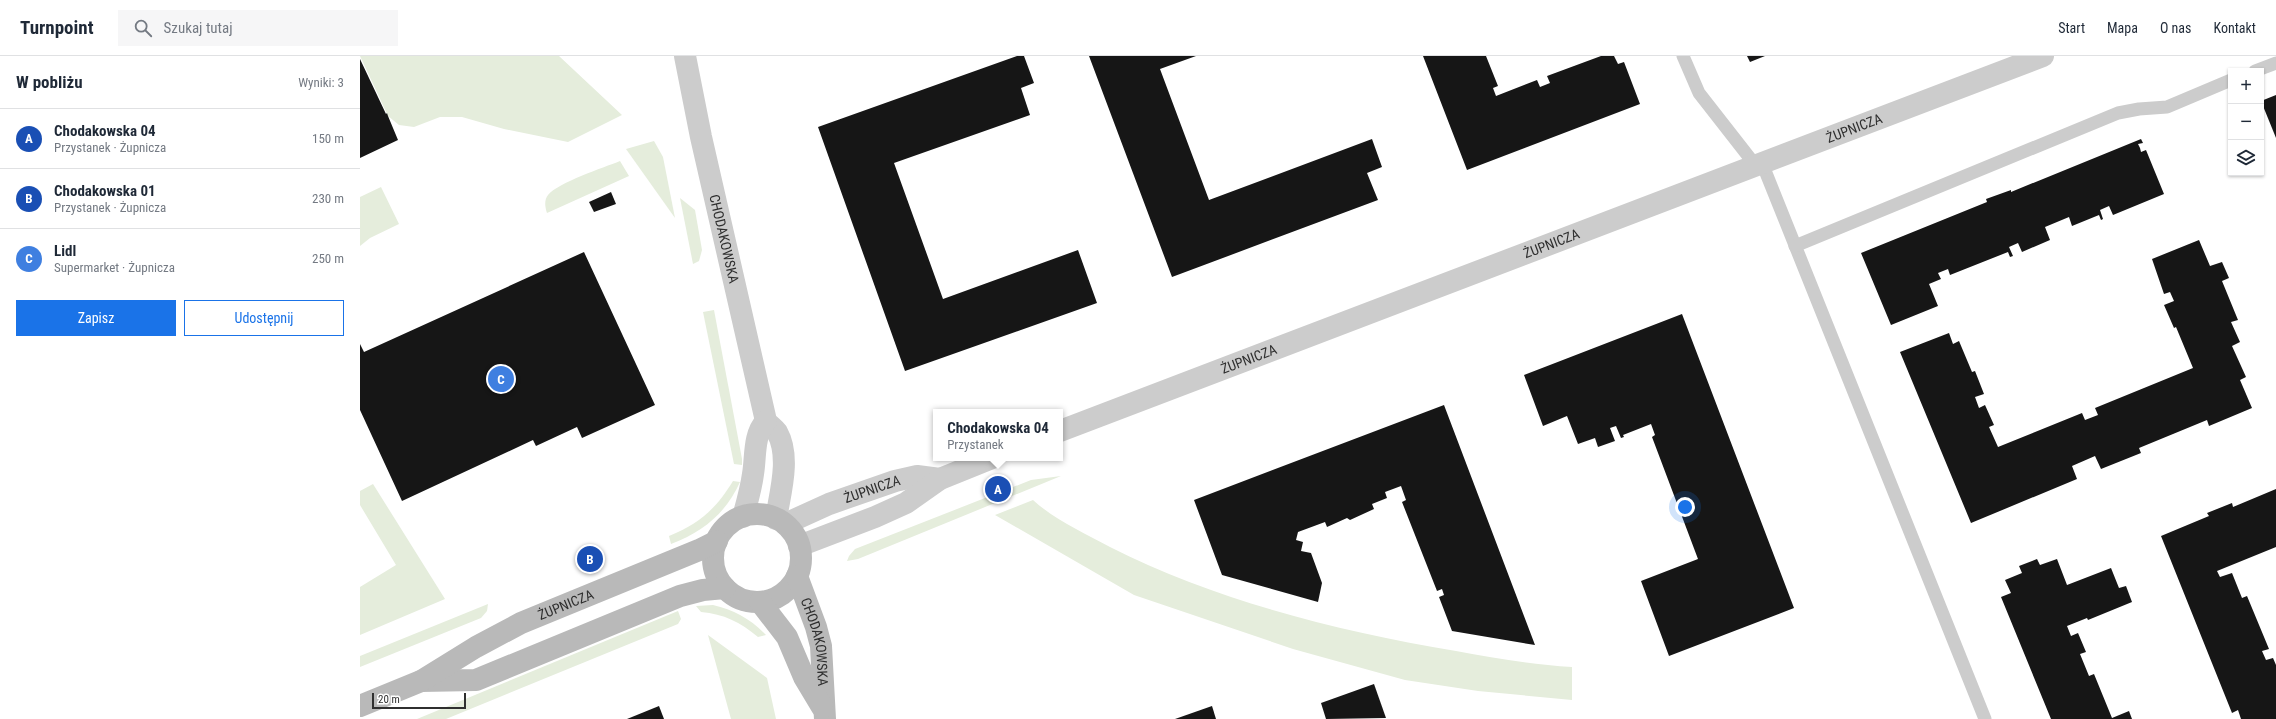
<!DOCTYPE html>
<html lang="pl">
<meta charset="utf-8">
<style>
:root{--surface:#fff;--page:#f6f6f7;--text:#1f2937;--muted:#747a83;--line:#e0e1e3;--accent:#1a73e8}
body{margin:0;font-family:"Roboto Condensed",sans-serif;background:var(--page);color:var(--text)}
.controls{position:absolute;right:12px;top:12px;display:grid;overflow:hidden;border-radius:0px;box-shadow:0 1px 3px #0004}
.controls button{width:36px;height:36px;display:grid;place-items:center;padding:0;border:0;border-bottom:1px solid var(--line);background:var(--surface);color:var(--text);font:20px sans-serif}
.scale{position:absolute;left:12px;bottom:10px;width:94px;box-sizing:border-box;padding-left:4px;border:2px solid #2f2f2f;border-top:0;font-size:11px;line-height:14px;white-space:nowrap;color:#2f2f2f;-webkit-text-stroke:3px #fff;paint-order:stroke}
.you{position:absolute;left:1325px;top:451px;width:14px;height:14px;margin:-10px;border:3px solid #fff;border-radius:50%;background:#1a73e8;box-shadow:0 0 0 6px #1a73e833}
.badge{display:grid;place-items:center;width:26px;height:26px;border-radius:50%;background:var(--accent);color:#fff;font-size:13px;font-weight:700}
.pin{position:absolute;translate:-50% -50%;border:2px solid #fff;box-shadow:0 1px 4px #0006}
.popup{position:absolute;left:573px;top:353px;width:130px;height:52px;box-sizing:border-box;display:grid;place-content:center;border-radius:0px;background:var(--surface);filter:drop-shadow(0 1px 3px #0005);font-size:13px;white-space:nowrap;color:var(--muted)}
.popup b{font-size:15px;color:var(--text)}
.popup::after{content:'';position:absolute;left:50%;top:100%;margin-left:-8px;border:8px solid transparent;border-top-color:var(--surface)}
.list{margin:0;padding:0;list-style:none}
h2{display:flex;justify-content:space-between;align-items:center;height:52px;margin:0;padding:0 16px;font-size:17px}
h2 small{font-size:13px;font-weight:400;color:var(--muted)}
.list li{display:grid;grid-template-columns:26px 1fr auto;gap:12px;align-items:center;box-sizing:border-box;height:60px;padding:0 16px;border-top:1px solid var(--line)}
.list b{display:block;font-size:15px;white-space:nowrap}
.list p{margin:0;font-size:13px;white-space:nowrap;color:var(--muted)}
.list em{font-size:13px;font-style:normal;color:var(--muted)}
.actions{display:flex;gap:8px;padding:12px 16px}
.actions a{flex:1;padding:9px 0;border:1px solid var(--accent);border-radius:0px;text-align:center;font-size:14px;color:var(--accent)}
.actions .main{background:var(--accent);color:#fff}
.icon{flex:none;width:22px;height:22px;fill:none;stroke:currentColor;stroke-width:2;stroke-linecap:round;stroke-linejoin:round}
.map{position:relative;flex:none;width:1916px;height:663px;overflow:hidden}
header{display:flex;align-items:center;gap:24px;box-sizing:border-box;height:56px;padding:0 20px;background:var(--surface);border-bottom:1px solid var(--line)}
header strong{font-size:19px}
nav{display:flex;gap:22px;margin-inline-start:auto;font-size:14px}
.search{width:280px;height:36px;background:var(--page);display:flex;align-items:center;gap:10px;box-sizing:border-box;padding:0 14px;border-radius:0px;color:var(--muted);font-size:15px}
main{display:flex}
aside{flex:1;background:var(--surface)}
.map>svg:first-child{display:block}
.green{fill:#e5eddc}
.building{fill:#161616}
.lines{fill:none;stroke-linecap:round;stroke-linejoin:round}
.lane{stroke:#ccc;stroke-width:13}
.street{stroke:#ccc;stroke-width:22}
.secondary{stroke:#b9b9b9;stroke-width:22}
.labels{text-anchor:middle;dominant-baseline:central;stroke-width:4;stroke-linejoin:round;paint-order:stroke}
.street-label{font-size:14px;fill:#2f2f2f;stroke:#fff}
</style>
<header>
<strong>Turnpoint</strong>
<div class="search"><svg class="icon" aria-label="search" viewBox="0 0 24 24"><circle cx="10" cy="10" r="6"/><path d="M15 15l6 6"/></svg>Szukaj tutaj</div>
<nav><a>Start</a><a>Mapa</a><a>O nas</a><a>Kontakt</a></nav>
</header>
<main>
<aside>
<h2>W pobliżu<small>Wyniki: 3</small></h2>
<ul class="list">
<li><span class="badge" style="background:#1a4fb4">A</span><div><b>Chodakowska 04</b><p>Przystanek · Żupnicza</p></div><em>150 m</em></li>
<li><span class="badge" style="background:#1a4fb4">B</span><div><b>Chodakowska 01</b><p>Przystanek · Żupnicza</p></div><em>230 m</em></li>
<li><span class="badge" style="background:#3f7fe0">C</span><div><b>Lidl</b><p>Supermarket · Żupnicza</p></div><em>250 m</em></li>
</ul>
<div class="actions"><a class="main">Zapisz</a><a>Udostępnij</a></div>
</aside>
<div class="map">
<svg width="1916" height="663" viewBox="0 0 1916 663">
<rect width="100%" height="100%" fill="#fff"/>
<!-- green -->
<g class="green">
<path d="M 0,0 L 199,0 L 262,59 L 208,86 L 144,73 L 102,61 L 80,61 L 54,71 L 39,69 L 28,60 Z"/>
<path d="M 294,85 L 303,101 L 315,162 L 266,93 Z"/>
<path d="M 260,105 L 269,120 L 187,157 C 185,151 184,144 188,139 C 199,126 243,112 260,105 Z"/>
<path d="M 21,131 L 39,168 L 10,182 L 0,190 L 0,141 Z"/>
<path d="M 320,142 L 335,154 L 342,194 L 339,205 L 333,208 Z"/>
<path d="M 354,254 L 382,403 L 382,409 L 374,408 L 343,256 Z"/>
<path d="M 701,420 L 498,503 L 487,505 L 489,500 L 495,493 L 671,424 Z"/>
<path d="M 373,425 L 380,426 C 366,457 343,476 311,488 L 309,480 C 340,467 355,454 373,425 Z"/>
<path d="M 13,428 L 85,543 L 0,579 L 0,531 L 36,509 L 0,449 L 0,435 Z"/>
<path d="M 673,444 C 695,464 724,477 750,491 C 857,545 978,575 1096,595 C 1135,602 1173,609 1212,611 L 1212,644 L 1118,635 L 1045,624 L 933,593 L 774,539 L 635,459 Z"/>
<path d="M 128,548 L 127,555 L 121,562 L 0,611 L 0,600 Z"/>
<path d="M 353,549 C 374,554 391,563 406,579 L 398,581 C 380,566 364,558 341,556 L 336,550 Z"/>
<path d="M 318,555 L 321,563 L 318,568 L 86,663 L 57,663 Z"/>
<path d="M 348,579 L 407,622 L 416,663 L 371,663 Z"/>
</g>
<!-- building -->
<g class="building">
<path d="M 657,0 L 664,0 L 674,27 L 661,32 L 670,59 L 534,107 L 583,243 L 718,194 L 737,247 L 545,315 L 458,71 Z"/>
<path d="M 729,0 L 836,0 L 800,13 L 849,144 L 1012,83 L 1022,111 L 1007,117 L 1018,144 L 812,221 Z"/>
<path d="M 1063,0 L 1126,0 L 1138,30 L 1133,32 L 1136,40 L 1177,24 L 1180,31 L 1190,27 L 1187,20 L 1241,0 L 1254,0 L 1258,8 L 1264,6 L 1280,48 L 1107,114 Z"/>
<path d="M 1387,0 L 1405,0 L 1390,6 Z"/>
<path d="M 0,3 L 26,58 L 27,57 L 28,60 L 38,84 L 0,102 Z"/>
<path d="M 1916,39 L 1916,82 L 1901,45 Z"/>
<path d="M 1781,83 L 1783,87 L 1778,88 L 1780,92 L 1781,96 L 1786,94 L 1804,138 L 1753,159 L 1749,150 L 1740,154 L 1743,163 L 1741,164 L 1739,159 L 1712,170 L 1709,161 L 1685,171 L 1690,184 L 1662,196 L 1658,187 L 1649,191 L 1653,200 L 1650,201 L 1648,196 L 1590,219 L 1588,213 L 1578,217 L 1581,223 L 1569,228 L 1578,250 L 1531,269 L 1501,197 L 1627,146 L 1626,143 L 1651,134 L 1651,136 Z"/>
<path d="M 251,136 L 256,148 L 234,156 L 229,146 Z"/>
<path d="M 1839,184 L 1850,210 L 1862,206 L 1869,222 L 1862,225 L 1878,264 L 1871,266 L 1880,286 L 1872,290 L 1886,321 L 1880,324 L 1892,352 L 1849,370 L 1847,364 L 1779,392 L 1781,397 L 1741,413 L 1735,400 L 1712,410 L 1717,423 L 1611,467 L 1540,296 L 1589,277 L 1593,288 L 1599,285 L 1612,316 L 1615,315 L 1624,338 L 1615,341 L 1619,352 L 1625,349 L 1634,369 L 1629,371 L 1638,391 L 1722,357 L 1725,364 L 1738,359 L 1735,352 L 1833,312 L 1816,271 L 1814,272 L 1804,249 L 1814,245 L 1810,236 L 1804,238 L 1792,203 Z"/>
<path d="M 224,196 L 295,349 L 222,382 L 217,371 L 176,390 L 173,384 L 42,445 L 0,354 L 0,288 L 4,296 Z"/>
<path d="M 1322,258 L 1434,552 L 1309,600 L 1281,525 L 1338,503 L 1292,381 L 1295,379 L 1291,368 L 1263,379 L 1264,381 L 1261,382 L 1256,370 L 1250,372 L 1255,385 L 1238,391 L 1235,382 L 1218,388 L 1207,360 L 1183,370 L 1164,319 Z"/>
<path d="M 1084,349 L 1175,589 L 1092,575 L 1079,541 L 1084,539 L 1082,533 L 1077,535 L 1042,446 L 1046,444 L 1041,430 L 1025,436 L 1027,442 L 1012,448 L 1014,453 L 990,464 L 987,462 L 967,471 L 965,466 L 938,476 L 936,484 L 943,486 L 941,495 L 951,497 L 962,527 L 958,546 L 862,519 L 834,444 Z"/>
<path d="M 1916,433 L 1916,491 L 1857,515 L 1860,521 L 1872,517 L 1882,542 L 1887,540 L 1909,593 L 1902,595 L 1906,604 L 1913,602 L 1916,609 L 1916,663 L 1881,663 L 1878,654 L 1872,657 L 1801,480 L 1849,460 L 1847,457 L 1872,447 L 1873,451 Z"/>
<path d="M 1677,503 L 1680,509 L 1697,503 L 1707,529 L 1751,512 L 1759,532 L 1766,530 L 1772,546 L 1728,564 L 1727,562 L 1707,570 L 1711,580 L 1718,577 L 1726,596 L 1720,598 L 1729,620 L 1734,618 L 1752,662 L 1769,655 L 1772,663 L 1691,663 L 1641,541 L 1651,537 L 1645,524 L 1662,517 L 1659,510 Z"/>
<path d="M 1014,628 L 1026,662 L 966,663 L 961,647 Z"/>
<path d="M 299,650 L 304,663 L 267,663 Z"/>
<path d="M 852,650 L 856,663 L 815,663 Z"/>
</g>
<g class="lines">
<!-- lane -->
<g class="lane">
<path d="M 1323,0 L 1339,37 L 1396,110"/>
<path d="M 1895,15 L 1916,7"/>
<path d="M 1402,107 L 1625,663"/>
<path d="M 1435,190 L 1758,57 L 1779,53 L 1807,51 L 1871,24"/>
</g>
<!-- street -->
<g class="street">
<path id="s1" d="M 325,0 L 341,81 L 406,365 C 409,369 414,372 417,376 C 431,401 420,437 416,463"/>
<path id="s2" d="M 700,375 L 1683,0"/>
<path d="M 383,461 C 387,447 391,433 393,418 C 396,401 393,379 406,365"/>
<path id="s3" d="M 425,468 L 469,448 L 535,425 L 557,420 L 580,423"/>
<path d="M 439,490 L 515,461 L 546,447 L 580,423 L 632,402"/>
</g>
<!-- secondary -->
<g class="secondary">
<circle cx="397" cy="502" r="44"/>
<path id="s4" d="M 437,520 L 456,571 L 461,590 L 465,663"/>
<path d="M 400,546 L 427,581 L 444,621 L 462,651"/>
<path d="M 61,625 L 116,624 L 320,540 L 343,534 L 365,532"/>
<path id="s5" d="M 0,650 L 61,625 L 116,591 L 161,567 L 339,494 L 357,485"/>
</g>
</g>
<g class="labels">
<!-- street labels -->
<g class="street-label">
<text stroke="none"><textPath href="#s2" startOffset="850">ŻUPNICZA</textPath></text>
<text stroke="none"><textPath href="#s1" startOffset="187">CHODAKOWSKA</textPath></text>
<text stroke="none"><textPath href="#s2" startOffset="526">ŻUPNICZA</textPath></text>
<text stroke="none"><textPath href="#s2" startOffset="202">ŻUPNICZA</textPath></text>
<text stroke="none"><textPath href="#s3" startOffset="94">ŻUPNICZA</textPath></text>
<text stroke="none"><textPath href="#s5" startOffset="230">ŻUPNICZA</textPath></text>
<text stroke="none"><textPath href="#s4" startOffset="69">CHODAKOWSKA</textPath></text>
</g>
</g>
</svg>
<div class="controls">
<button>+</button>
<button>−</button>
<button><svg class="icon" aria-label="layers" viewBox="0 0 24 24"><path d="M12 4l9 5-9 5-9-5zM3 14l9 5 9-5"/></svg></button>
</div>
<div class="scale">20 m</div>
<div class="you"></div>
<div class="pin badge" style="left:638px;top:433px;background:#1a4fb4">A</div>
<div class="popup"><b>Chodakowska 04</b>Przystanek</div>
<div class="pin badge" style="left:230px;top:503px;background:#1a4fb4">B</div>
<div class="pin badge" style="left:141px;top:323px;background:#3f7fe0">C</div>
</div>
</main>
